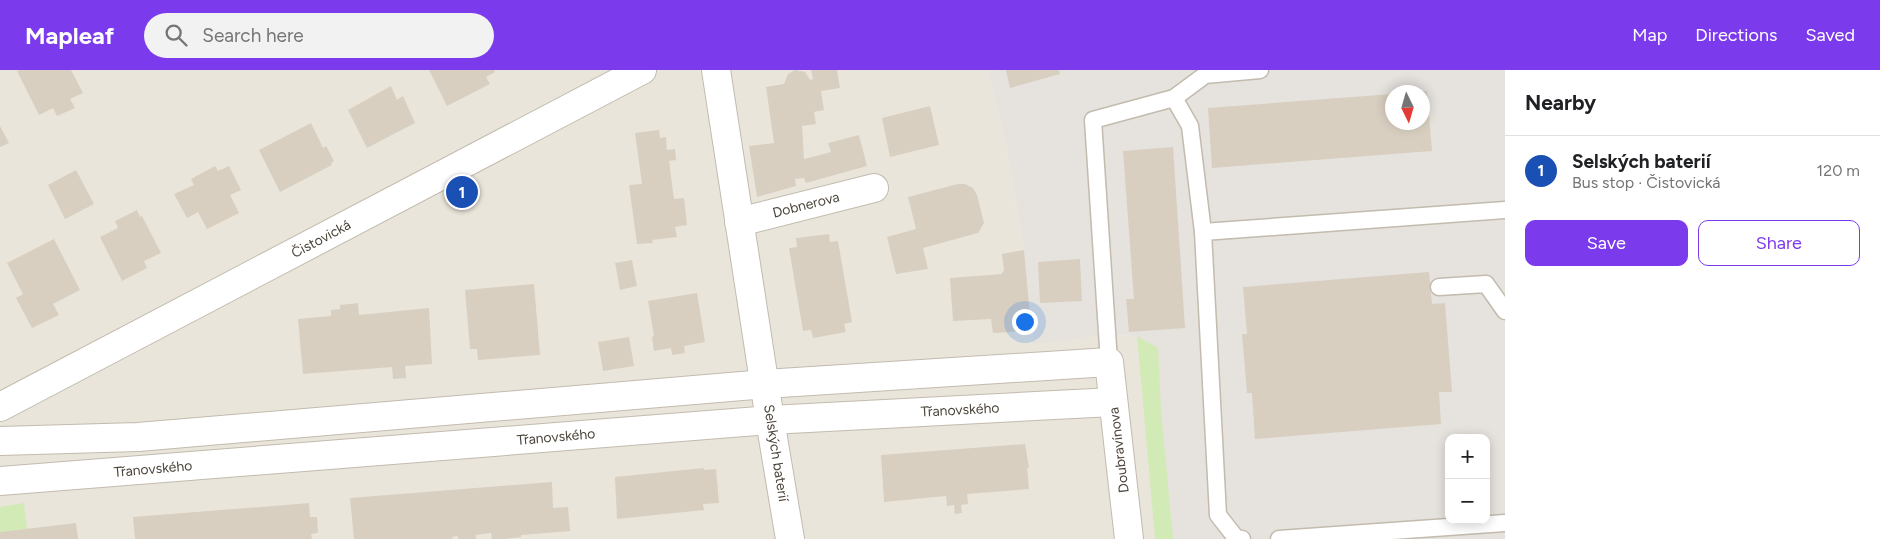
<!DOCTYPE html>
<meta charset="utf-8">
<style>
:root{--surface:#fff;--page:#f2f2f2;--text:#202124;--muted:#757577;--line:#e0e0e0;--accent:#7c3aed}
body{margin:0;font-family:Figtree,sans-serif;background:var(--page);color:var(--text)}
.controls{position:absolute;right:15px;bottom:15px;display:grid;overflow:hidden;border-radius:10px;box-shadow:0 2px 12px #0003}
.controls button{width:45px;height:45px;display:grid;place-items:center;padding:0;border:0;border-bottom:1px solid var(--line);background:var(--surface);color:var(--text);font:25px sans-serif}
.compass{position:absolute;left:1385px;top:15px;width:45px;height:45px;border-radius:50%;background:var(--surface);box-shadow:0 2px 12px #0003;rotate:175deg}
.you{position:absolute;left:1024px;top:251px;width:18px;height:18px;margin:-12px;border:4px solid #fff;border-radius:50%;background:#1a73e8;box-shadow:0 0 0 8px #1a73e833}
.badge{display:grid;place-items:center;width:32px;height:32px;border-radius:50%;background:var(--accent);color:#fff;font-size:16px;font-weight:700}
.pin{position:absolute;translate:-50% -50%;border:2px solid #fff;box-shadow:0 1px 5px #0006}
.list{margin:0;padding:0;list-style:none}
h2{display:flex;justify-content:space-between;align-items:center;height:65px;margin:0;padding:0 20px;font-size:21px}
h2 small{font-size:16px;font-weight:400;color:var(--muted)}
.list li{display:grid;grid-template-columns:32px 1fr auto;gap:15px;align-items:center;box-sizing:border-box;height:70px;padding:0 20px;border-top:1px solid var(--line)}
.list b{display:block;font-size:19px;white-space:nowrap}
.list p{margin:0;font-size:16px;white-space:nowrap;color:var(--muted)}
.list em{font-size:16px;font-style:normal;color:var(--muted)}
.actions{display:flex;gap:10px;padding:15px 20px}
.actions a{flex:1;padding:11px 0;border:1px solid var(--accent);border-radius:10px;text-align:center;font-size:18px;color:var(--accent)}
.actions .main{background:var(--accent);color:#fff}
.icon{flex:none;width:28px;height:28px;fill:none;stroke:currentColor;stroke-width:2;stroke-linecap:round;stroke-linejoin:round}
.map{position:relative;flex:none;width:1505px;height:469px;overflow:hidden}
header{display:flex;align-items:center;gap:30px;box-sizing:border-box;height:70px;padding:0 25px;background:var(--accent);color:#fff}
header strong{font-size:24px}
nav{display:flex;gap:28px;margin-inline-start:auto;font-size:18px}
.search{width:350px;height:45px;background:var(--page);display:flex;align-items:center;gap:12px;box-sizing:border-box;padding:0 18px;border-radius:28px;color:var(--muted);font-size:19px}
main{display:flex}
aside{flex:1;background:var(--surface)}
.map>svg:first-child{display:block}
.residential{fill:#eae5da}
.industrial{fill:#e6e2dd;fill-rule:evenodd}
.green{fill:#d2eab5}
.building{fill:#d8cfc1}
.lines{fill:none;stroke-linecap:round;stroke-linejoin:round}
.lane-casing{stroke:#c2bbae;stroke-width:19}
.street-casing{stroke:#c2bbae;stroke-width:30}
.lane{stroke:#fff;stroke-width:16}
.street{stroke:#fff;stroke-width:28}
.labels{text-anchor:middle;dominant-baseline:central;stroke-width:4;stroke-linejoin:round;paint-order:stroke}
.street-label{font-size:14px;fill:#4b4439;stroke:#fff}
</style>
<header>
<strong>Mapleaf</strong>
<div class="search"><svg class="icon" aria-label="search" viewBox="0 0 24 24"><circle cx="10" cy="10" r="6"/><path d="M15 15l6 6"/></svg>Search here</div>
<nav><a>Map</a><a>Directions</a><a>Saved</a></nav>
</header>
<main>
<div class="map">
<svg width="1505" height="469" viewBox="0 0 1505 469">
<rect width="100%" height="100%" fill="#f6f3ec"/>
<!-- residential -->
<path class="residential" d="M 0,0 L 987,0 L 1006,75 L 1024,180 L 1033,273 L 1106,265 L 1137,266 L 1155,469 L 0,469 Z"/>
<!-- industrial -->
<path class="industrial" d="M 987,0 L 1505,0 L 1505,469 L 1155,469 L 1137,266 L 1106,265 L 1033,274 L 1024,180 L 1006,75 ZM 1392,22 L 1422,22 L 1422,52 L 1392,52 ZM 1449,368 L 1486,368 L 1486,450 L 1449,450 Z"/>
<!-- green -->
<g class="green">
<path d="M 1137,266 L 1158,278 L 1161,340 L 1173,469 L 1155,469 Z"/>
<path d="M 24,433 L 27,459 L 0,462 L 0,437 Z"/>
</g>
<!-- building -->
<g class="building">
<path d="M 20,0 L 71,0 L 83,23 L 70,29 L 75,38 L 57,46 L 53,38 L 39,45 L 17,1 Z"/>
<path d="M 429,0 L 494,0 L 495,2 L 486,7 L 490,14 L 447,36 Z"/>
<path d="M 795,0 L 805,2 L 810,10 L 813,9 L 811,0 L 837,0 L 840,18 L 821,21 L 824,40 L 814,42 L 816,54 L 802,56 L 804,89 L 831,82 L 828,73 L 859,65 L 867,96 L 806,113 L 804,108 L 795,109 L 796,116 L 757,127 L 749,76 L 774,73 L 766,17 L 784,14 L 788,4 Z"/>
<path d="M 1006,0 L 1059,0 L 1060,4 L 1010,18 Z"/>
<path d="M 391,16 L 397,30 L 403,26 L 415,53 L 367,78 L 348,40 Z"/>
<path d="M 1422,21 L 1427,21 L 1432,81 L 1212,98 L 1208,38 L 1392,24 L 1392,52 L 1422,52 Z"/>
<path d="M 930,36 L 939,75 L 890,87 L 882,48 Z"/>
<path d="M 311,53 L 323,78 L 326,76 L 334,91 L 331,93 L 332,95 L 280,122 L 259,80 Z"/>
<path d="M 0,56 L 9,73 L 0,77 Z"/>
<path d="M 659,60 L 660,68 L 666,67 L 667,80 L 675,79 L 676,90 L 669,91 L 674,129 L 684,128 L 687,155 L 675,157 L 677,167 L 652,170 L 653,173 L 637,174 L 629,115 L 642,114 L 635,63 Z"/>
<path d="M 1173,77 L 1185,258 L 1129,262 L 1126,229 L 1134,229 L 1123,81 Z"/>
<path d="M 215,96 L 218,101 L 229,96 L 241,120 L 230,125 L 239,143 L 207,159 L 198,142 L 187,148 L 174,124 L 194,115 L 191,109 Z"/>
<path d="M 76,100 L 94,134 L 65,149 L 48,115 Z"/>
<path d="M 958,114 L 965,114 L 973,118 L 977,125 L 984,153 L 978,163 L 923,178 L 928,199 L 896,204 L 887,167 L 916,159 L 908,127 Z"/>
<path d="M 137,140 L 140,147 L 142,146 L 161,183 L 144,191 L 147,198 L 122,211 L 100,167 L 118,158 L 115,151 Z"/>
<path d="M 829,164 L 830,172 L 838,171 L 852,252 L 844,254 L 846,262 L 813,268 L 811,260 L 803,261 L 789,178 L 797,177 L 796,168 Z"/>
<path d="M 54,169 L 80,220 L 53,234 L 59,245 L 32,258 L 16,228 L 23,224 L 7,193 Z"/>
<path d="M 1024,180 L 1031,255 L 1023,256 L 1024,261 L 993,263 L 991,249 L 953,251 L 950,208 L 1002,204 L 1002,202 L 1004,201 L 1002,184 Z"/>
<path d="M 1080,189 L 1082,231 L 1040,233 L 1038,192 Z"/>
<path d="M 632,190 L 637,216 L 620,220 L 615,193 Z"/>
<path d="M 1429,202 L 1432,234 L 1445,233 L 1452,322 L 1439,322 L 1441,354 L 1255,369 L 1252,323 L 1247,323 L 1242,264 L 1247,264 L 1243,217 Z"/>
<path d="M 534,214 L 540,285 L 478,290 L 477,279 L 470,279 L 465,220 Z"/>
<path d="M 697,223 L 705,272 L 684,276 L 685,283 L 672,285 L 671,278 L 654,281 L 652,267 L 654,266 L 648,231 Z"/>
<path d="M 358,233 L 359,245 L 429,238 L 432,294 L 405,296 L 406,308 L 393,309 L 392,297 L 303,304 L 298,249 L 331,246 L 331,240 L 340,239 L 340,235 Z"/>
<path d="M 629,267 L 634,296 L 603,301 L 598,272 Z"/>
<path d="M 1025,374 L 1029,398 L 1027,398 L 1029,419 L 967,424 L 968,434 L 961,435 L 962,443 L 955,444 L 954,435 L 947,436 L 946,426 L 884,432 L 881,385 Z"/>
<path d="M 704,398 L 704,400 L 716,399 L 719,433 L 703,434 L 704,440 L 617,449 L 615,407 Z"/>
<path d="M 552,412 L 553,438 L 568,437 L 570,461 L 521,465 L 521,467 L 504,469 L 492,469 L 491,463 L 476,465 L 476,469 L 458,469 L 458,466 L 452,467 L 453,469 L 354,469 L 350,428 Z"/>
<path d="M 309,433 L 310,447 L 317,447 L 318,463 L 311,464 L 312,469 L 135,469 L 133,447 Z"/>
<path d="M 76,453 L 78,469 L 0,469 L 0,462 Z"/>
</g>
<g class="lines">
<defs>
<g id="lane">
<path d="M 1174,28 L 1190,56 L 1203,162"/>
<path d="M 1439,217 L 1486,214 L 1505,241"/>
<path d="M 1109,292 L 1093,50 L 1174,28 L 1205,5 L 1260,0"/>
<path d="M 1242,469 L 1236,468 L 1218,445 L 1203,162 L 1505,140"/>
<path d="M 1279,469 L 1505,453"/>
</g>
<g id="street">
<path d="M 716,0 L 770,350 L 790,469"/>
<path d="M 739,152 L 874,118"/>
<path d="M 0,337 L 642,0"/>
<path d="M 0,371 L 138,367 L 765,314 L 1109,292 L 1129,469"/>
<path d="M 0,411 L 770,350 L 1113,332"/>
</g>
</defs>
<!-- lane casing -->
<use href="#lane" class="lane-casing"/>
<!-- street casing -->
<use href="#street" class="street-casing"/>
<!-- lane -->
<use href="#lane" class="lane"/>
<!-- street -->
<use href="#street" class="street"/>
</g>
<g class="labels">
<!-- street labels -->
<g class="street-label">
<text transform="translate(806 135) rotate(-14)">Dobnerova</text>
<text transform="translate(321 169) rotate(-28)">Čistovická</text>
<text transform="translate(960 340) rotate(-3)">Třanovského</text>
<text transform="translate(556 367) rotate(-5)">Třanovského</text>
<text transform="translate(1119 380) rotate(-97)">Doubravínova</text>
<text transform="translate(776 383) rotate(81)">Selských baterií</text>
<text transform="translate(153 399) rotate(-5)">Třanovského</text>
</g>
</g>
</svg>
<div class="controls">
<button>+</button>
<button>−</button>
</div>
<svg class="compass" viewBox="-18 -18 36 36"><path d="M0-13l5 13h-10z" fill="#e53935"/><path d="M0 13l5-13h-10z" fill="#757577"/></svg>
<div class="you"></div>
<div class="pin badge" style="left:462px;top:122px;background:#1a4fb4">1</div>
</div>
<aside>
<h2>Nearby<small></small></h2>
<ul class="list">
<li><span class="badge" style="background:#1a4fb4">1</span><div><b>Selských baterií</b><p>Bus stop · Čistovická</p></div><em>120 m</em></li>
</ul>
<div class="actions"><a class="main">Save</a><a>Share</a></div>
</aside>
</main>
